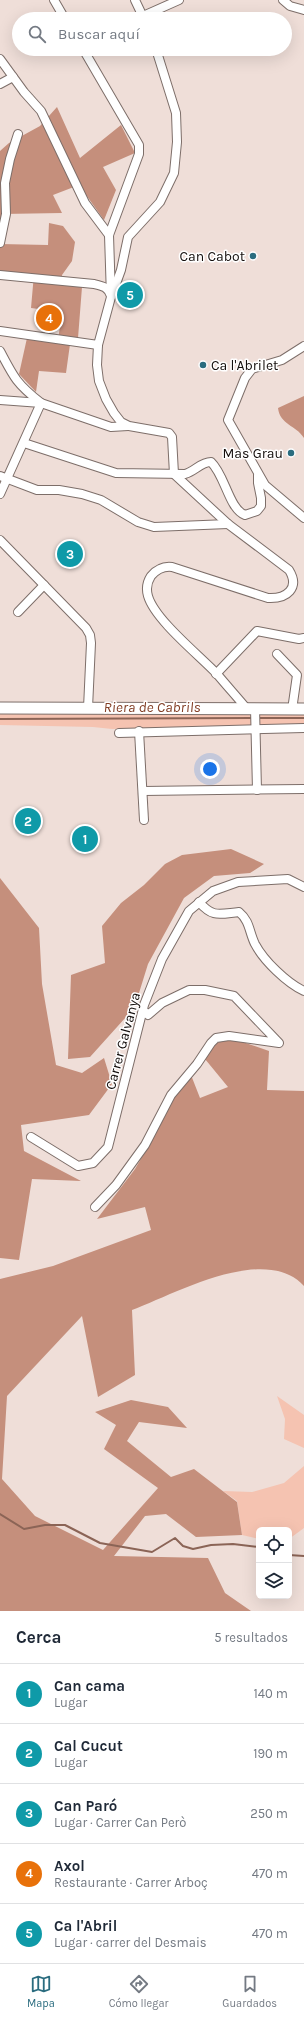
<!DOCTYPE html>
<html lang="es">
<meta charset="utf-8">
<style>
:root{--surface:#fff;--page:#f2f2f3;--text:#1f2937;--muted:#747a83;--line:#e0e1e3;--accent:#2a6c7f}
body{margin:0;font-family:Karla,sans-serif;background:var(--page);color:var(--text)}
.controls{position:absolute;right:12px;bottom:12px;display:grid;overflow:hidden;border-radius:6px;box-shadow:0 4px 16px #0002}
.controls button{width:36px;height:36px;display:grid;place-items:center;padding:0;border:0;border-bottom:1px solid var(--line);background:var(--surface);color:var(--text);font:20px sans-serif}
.you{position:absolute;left:210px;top:769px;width:14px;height:14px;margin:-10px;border:3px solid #fff;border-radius:50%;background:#1a73e8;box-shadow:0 0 0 6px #1a73e833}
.badge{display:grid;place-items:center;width:26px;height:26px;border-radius:50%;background:var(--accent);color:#fff;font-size:13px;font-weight:700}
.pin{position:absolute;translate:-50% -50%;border:2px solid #fff;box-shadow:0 1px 4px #0006}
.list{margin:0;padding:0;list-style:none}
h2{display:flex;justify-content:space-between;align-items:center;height:52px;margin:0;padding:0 16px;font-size:17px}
h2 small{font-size:13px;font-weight:400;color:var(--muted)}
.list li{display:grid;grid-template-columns:26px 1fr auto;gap:12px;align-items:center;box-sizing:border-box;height:60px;padding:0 16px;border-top:1px solid var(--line)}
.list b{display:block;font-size:15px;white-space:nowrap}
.list p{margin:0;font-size:13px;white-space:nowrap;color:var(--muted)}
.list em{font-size:13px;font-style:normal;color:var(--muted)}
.icon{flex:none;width:22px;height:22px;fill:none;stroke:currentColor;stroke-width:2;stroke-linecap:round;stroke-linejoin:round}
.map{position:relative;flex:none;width:304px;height:1611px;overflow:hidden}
.search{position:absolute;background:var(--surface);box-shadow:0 4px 16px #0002;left:12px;right:12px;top:12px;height:44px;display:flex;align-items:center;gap:10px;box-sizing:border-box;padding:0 14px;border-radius:22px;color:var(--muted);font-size:15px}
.sheet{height:352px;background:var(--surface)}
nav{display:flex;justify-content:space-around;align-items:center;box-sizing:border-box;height:56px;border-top:1px solid var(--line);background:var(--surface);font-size:11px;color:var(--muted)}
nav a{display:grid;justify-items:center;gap:2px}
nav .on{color:var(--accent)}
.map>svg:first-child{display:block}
.green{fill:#f5c3b1}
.forest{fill:#c58f7c}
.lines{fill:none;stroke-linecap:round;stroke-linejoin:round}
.stream{stroke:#8b6456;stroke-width:2}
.street-casing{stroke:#7d6e69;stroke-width:10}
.secondary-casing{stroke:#7d6e69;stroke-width:13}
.street{stroke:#fff;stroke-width:8}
.secondary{stroke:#fff;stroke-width:11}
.poi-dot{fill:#2a6c7f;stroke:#fff;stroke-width:1.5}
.labels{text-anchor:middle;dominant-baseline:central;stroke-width:3;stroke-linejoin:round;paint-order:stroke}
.poi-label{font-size:14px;fill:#140e0c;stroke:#fff;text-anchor:end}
.street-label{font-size:14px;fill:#140e0c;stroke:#fff}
.water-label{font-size:15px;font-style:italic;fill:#833f26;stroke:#fff}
</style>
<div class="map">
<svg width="304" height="1611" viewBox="0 0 304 1611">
<rect width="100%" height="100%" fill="#efded8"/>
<!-- green -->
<g class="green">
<path d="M 82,712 L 304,714 L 304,724 L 112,729 L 93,727 L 0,725 L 0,714 Z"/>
<path d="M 277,1396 L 304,1415 L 304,1448 L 284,1439 L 285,1419 Z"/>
<path d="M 304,1466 L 304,1528 L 289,1539 L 289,1530 L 259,1530 L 259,1539 L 242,1535 L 237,1501 L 223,1491 L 252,1492 L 284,1483 Z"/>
</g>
<!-- forest -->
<g class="forest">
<path d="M 57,107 L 80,158 L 121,125 L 135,153 L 103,167 L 116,190 L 104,220 L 79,185 L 53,195 L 62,213 L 2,214 L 0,225 L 0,151 L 9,143 L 40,126 Z"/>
<path d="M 49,223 L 63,226 L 75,242 L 72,261 L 62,275 L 62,285 L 82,287 L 78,338 L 71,337 L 66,373 L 39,371 L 36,392 L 19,374 L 27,338 L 58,340 L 62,312 L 31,308 L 34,274 L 0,273 L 0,244 L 48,245 Z"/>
<path d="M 304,396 L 304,438 C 296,425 280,425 278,408 Z"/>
<path d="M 231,849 L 264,864 L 250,873 L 214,876 L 184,898 L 148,964 L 139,993 L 126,1017 L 90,1057 L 68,1059 L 71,975 L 105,963 L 102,926 L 121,903 L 144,885 L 165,864 L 182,855 Z"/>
<path d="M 0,878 L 39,928 L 42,984 L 56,1065 L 82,1073 L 104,1058 L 112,1084 L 89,1115 L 21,1125 L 24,1151 L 81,1181 L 32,1179 L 19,1260 L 0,1258 Z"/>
<path d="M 234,1039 L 269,1051 L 267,1090 L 304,1091 L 304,1286 C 265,1243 175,1294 132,1310 L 135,1375 L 98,1397 L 82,1316 L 7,1396 L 2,1479 L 35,1516 L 103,1550 L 158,1488 L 104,1449 L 116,1425 L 95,1412 L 131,1400 L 168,1407 L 187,1428 L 139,1422 L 127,1441 L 171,1477 L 194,1469 L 237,1502 L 242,1535 L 196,1537 L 166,1514 L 145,1516 L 114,1556 L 208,1558 L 225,1593 L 251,1611 L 0,1611 L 0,1279 L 53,1266 L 151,1230 L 145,1207 L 97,1219 L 135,1169 L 156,1133 L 164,1112 L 173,1097 L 191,1075 L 200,1098 L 228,1087 L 205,1059 L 215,1043 Z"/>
</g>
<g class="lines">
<!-- stream -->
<g class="stream">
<path d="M 257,718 L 304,718"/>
<path d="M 0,719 L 253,718"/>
<path d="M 0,1514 L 24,1529 L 45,1525 L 65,1525 L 100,1543 L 152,1552 L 175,1538 L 183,1546 L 193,1549 L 211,1545 L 233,1544 L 259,1547"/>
<path d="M 289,1555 L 304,1556"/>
</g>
<defs>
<g id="street">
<path d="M 54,0 L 65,19"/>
<path d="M 135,0 L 144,19"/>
<path d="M 283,0 L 290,6 L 304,10"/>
<path d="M 143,16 L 179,0"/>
<path d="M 83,49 L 139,145 L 139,154 L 109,235 L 111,297 L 98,345 L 97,365 L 99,381 L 106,399 L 114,413 L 121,422 L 129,426 L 169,433 L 172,437 L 174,474 L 228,524 L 289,570 C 300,588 287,599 268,598 L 172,567 C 164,566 157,569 151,576 C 147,582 146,589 148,596 C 155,620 199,655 217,674 C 227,686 237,697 247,709"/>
<path d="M 0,59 L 24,92 L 41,111 L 85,203 L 109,235"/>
<path d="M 0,84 L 13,77"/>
<path d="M 0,243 L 6,214 L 5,183 L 10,159 L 18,134"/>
<path d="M 0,275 L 94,284 C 103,286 108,287 111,296"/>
<path d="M 113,292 L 121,270 L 128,237 L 160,202 L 174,173 L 177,142 L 176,113 L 156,49"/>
<path d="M 0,331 L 98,345"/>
<path d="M 304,346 L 282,360 L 252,369 L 245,378 L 228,420 L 265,485 L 304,518"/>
<path d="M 0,351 C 14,378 17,384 41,403 L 0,494"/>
<path d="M 0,400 L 41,403 L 111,427 L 128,426"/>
<path d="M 24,443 L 116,473 L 185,474 C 195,471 201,462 211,462 C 225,475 229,509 245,515 L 257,511 L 261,506 L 261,498 L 258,483 L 258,475"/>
<path d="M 0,476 L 37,490 L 59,490 L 82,494 L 101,500 L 138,522 L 154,527 L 228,524"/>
<path d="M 0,540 L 86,628 L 90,635 L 91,643 L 88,708"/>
<path d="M 18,612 L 44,585"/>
<path d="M 277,654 L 297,675 L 292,710"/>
<path d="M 216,674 L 257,631 L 299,639 L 304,638"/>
<path d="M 255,708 L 257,790"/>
<path d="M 139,731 L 144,820"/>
<path d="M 119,733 L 304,728"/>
<path d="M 143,791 L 304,789"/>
<path d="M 199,902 C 213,918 219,914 239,912 C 250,921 249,932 255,944 C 264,961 287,983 304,991"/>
<path d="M 31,1137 L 78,1166 L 93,1163 L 108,1147 L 144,1005 L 162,959 L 189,911 L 213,891 L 238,882 L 288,879 L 304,887"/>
<path d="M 95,1207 L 116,1185 L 145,1145 L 171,1095 L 197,1064 L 211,1043 L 216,1038 L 229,1036 L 279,1043 L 234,996 L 205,990 L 189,990 L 162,1003 L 148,1015 L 143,1010"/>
</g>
<path id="secondary" d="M 0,708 L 304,709"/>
</defs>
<!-- street casing -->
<use href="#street" class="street-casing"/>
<!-- secondary casing -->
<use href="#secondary" class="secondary-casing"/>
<!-- street -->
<use href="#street" class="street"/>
<!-- secondary -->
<use href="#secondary" class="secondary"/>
</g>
<!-- markers -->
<g class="poi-dot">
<circle cx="253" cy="256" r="4"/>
<circle cx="203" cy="365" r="4"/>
<circle cx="291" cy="453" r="4"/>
</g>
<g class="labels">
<!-- poi labels -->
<g class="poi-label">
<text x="245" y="256">Can Cabot</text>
<text x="211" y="365" text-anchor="start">Ca l'Abrilet</text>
<text x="283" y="453">Mas Grau</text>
</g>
<!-- street labels -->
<g class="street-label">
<text transform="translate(123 1041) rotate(-75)">Carrer Galvanya</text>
</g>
<!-- water labels -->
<g class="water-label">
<text x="152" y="707">Riera de Cabrils</text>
</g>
</g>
</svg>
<div class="controls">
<button><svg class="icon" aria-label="locate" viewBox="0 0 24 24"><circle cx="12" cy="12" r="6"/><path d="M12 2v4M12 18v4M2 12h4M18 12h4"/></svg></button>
<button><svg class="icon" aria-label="layers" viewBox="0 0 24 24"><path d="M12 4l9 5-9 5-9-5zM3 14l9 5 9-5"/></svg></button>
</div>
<div class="you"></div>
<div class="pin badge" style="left:85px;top:839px;background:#0f9aa8">1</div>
<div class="pin badge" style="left:28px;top:821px;background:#0f9aa8">2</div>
<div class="pin badge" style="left:70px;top:554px;background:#0f9aa8">3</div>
<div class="pin badge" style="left:49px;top:318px;background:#e8710a">4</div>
<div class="pin badge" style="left:130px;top:295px;background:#0f9aa8">5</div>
<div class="search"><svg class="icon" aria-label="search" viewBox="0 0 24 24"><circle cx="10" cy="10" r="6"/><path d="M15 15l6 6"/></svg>Buscar aquí</div>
</div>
<section class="sheet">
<h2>Cerca<small>5 resultados</small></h2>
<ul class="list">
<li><span class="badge" style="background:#0f9aa8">1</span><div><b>Can cama</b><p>Lugar</p></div><em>140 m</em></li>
<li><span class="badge" style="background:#0f9aa8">2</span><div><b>Cal Cucut</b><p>Lugar</p></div><em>190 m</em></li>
<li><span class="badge" style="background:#0f9aa8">3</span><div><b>Can Paró</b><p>Lugar · Carrer Can Però</p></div><em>250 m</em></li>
<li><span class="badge" style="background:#e8710a">4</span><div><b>Axol</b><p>Restaurante · Carrer Arboç</p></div><em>470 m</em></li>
<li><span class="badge" style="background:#0f9aa8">5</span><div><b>Ca l'Abril</b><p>Lugar · carrer del Desmais</p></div><em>470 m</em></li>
</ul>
</section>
<nav>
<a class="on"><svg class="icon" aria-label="map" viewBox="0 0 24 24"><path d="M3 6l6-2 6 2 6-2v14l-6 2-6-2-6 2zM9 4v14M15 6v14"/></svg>Mapa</a>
<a><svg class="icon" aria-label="directions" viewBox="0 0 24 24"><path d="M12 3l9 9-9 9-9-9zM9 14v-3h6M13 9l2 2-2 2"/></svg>Cómo llegar</a>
<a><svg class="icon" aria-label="saved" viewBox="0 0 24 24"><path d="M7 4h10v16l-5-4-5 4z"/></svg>Guardados</a>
</nav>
